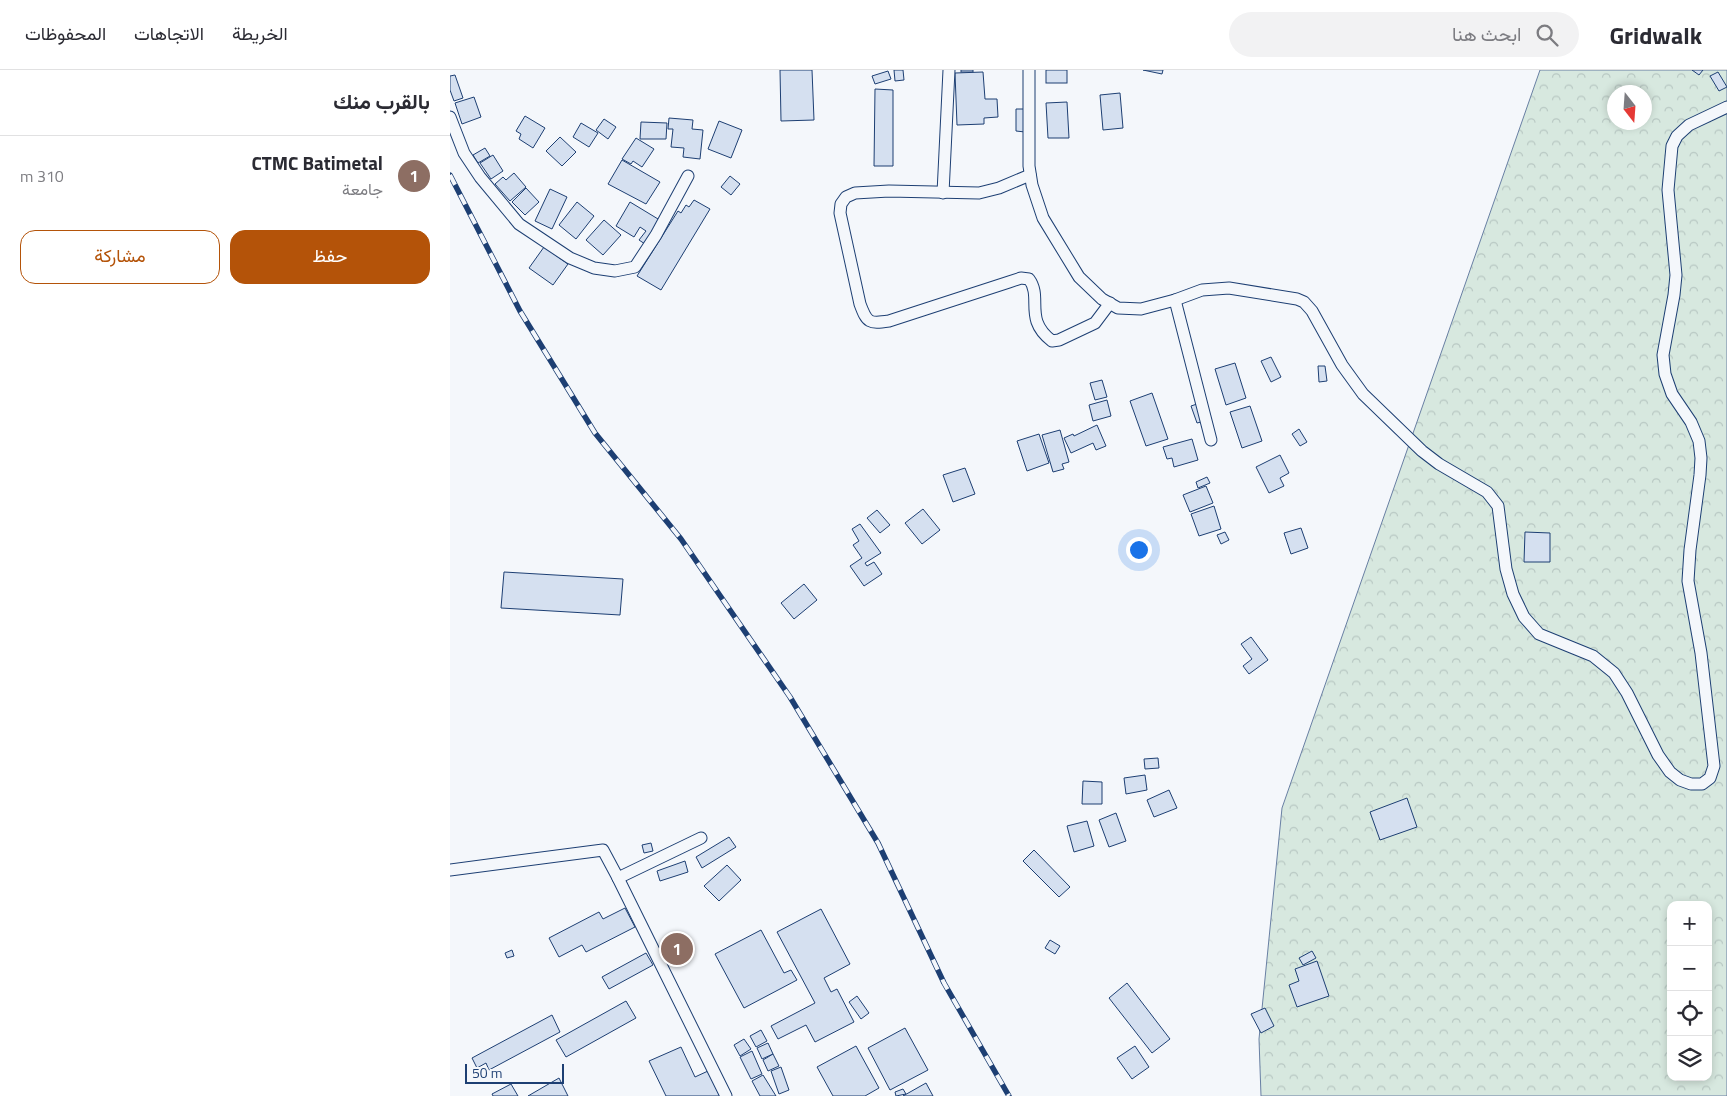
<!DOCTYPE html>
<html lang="ar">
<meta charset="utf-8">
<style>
:root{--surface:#fff;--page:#f2f2f3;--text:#2b2b33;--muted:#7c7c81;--line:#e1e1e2;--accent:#b45309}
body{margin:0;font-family:"Titillium Web",Vazirmatn,sans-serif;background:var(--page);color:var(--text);direction:rtl}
.controls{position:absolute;right:15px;bottom:15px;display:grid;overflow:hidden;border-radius:10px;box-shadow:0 2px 8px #0003}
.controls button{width:45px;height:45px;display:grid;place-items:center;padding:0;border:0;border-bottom:1px solid var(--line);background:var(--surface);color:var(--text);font:25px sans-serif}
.compass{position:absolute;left:1157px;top:15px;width:45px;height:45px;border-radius:50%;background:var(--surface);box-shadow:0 2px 8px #0003;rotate:163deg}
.scale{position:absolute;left:15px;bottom:12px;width:99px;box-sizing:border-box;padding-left:5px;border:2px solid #1d3f73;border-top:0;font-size:14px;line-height:18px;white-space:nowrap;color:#1d3f73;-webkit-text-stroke:4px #f4f7fb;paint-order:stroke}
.you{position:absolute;left:688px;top:479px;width:18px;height:18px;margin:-12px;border:4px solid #fff;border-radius:50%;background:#1a73e8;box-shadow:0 0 0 8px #1a73e833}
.badge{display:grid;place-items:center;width:32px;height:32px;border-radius:50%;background:var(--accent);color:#fff;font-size:16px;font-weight:700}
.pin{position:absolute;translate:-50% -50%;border:2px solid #fff;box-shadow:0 1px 5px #0006}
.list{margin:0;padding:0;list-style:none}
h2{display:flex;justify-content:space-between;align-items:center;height:65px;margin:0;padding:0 20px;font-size:21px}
h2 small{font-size:16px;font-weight:400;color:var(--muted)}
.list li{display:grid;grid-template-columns:32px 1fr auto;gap:15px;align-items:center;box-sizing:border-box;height:80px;padding:0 20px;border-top:1px solid var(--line)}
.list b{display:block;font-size:19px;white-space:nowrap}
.list p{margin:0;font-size:16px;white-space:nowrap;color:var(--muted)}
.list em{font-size:16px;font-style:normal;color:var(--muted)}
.actions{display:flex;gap:10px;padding:15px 20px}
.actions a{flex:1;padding:11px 0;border:1px solid var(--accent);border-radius:15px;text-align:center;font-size:18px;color:var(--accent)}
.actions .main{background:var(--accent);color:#fff}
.icon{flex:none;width:28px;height:28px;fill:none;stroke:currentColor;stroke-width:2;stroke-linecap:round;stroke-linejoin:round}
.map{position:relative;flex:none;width:1277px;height:1026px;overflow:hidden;direction:ltr}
header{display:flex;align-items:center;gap:30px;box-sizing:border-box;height:70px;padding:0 25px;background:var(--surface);border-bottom:1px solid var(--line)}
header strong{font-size:24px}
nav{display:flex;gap:28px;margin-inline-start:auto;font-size:18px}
.search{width:350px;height:45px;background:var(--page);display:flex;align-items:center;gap:12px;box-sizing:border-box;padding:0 18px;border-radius:28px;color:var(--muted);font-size:19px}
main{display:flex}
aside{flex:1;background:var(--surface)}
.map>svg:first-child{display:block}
.forest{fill:url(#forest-crowns);stroke:#687fa3;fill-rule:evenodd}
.building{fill:#d5e0f0;stroke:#1d3f73}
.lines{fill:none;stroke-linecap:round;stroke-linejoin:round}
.street-casing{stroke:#1d3f73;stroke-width:13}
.street{stroke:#f4f7fb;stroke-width:11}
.rail-casing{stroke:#1d3f73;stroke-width:5.5}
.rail{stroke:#f4f7fb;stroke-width:4;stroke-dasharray:11;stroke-linecap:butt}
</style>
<header>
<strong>Gridwalk</strong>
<div class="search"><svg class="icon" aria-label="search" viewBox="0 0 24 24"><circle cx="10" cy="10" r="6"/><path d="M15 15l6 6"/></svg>ابحث هنا</div>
<nav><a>الخريطة</a><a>الاتجاهات</a><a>المحفوظات</a></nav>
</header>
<main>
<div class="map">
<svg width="1277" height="1026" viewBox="0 0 1277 1026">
<defs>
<pattern id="forest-crowns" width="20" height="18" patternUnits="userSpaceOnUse" patternTransform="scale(1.25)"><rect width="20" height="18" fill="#d7e8df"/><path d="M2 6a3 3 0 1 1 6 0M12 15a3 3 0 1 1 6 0" fill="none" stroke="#b8c8c3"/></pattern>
</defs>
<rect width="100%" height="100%" fill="#f4f7fb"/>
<!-- forest -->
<path class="forest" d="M 1090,0 L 1277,0 L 1277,1026 L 811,1026 L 809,969 L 832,738 ZM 1164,22 L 1194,22 L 1194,52 L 1164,52 ZM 1221,835 L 1258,835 L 1258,1007 L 1221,1007 Z"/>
<!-- building -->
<g class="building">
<path d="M 330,0 L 362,0 L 364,50 L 331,51 Z"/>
<path d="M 444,0 L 453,0 L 454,10 L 445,11 Z"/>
<rect x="511" y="0" width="12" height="2"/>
<rect x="596" y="0" width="21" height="13"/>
<path d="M 693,0 L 713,0 L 712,4 Z"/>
<path d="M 1242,0 L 1253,0 L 1249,5 Z"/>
<path d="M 438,1 L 441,9 L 425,14 L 422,6 Z"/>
<path d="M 533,2 L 535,29 L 547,29 L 548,47 L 534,48 L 534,54 L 507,55 L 505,3 Z"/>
<path d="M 1268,2 L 1277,17 L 1269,21 L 1260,6 Z"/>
<path d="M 5,5 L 13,28 L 4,31 L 0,20 L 0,6 Z"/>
<path d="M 425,19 L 443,20 L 443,96 L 424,96 Z"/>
<path d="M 670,23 L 673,58 L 653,60 L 650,25 Z"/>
<path d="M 24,27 L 31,47 L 12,54 L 5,33 Z"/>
<path d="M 617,32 L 619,68 L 598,68 L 596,33 Z"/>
<path d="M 566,39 L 576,39 L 575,62 L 566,61 Z"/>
<path d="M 75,46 L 95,58 L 83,78 L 69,69 L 71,64 L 66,61 Z"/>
<path d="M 219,48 L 243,50 L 242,59 L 253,60 L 250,89 L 233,87 L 234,78 L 221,77 L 223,59 L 218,59 Z"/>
<path d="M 154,49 L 166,57 L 158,69 L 146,60 Z"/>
<path d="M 269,51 L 292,60 L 281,88 L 258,79 Z"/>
<path d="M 191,52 L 217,53 L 216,69 L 190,69 Z"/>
<path d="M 131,53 L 148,63 L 139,77 L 123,67 Z"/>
<path d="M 110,67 L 126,82 L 112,96 L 96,81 Z"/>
<path d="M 186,68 L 204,79 L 192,97 L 183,91 L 181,94 L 172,89 Z"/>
<path d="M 35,78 L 40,86 L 28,93 L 23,85 Z"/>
<path d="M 43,85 L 53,101 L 41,109 L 30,93 Z"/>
<path d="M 172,90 L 210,112 L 196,134 L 158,114 Z"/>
<path d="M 64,103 L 76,117 L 60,131 L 45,114 L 53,107 L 56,110 Z"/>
<path d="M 280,106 L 290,114 L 281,125 L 271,117 Z"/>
<path d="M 76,118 L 89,132 L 75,145 L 62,132 Z"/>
<path d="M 100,119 L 117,127 L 102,159 L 85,151 Z"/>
<path d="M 244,130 L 260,139 L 211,220 L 187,206 L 228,141 L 231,143 L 236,135 L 239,137 Z"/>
<path d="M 127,132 L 144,146 L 126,169 L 109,155 Z"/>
<path d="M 180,132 L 213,152 L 198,176 L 189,170 L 196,161 L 190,157 L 184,167 L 166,156 Z"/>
<path d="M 154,150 L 171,165 L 153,185 L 136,170 Z"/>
<path d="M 94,177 L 118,194 L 103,215 L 79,198 Z"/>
<path d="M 821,287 L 831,307 L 821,312 L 811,291 Z"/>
<path d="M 785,293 L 796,328 L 776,335 L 765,299 Z"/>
<path d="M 868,296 L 875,296 L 877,311 L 869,312 Z"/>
<path d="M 652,310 L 657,327 L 645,330 L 640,313 Z"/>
<path d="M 702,323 L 718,369 L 696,376 L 680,331 Z"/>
<path d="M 657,330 L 661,346 L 643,351 L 639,335 Z"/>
<path d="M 753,332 L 759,350 L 747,353 L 741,336 Z"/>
<path d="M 800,336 L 812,371 L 792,378 L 780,342 Z"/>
<path d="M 647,355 L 656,376 L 646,380 L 643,373 L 621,383 L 614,368 L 623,364 L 624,366 Z"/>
<path d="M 849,359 L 857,372 L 850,376 L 842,364 Z"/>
<path d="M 610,360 L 619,392 L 612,394 L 614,399 L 603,402 L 592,365 Z"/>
<path d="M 589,364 L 599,393 L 577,401 L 567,371 Z"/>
<path d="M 742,369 L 748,390 L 724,397 L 722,388 L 717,389 L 713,377 Z"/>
<path d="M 830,385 L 839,403 L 830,408 L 834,416 L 819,423 L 806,397 Z"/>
<path d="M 515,398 L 525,424 L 503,432 L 493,405 Z"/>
<path d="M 757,407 L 760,413 L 748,418 L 746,412 Z"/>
<path d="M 756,416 L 763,433 L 740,442 L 733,425 Z"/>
<path d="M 764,436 L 771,459 L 749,466 L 741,444 Z"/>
<path d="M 473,439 L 490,460 L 472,474 L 455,453 Z"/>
<path d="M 427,440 L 440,455 L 430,463 L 417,448 Z"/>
<path d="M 410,454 L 431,483 L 415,493 L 417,496 L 424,492 L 432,504 L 414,516 L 400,496 L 412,488 L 403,475 L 409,471 L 402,459 Z"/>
<path d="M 851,458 L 858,478 L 841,484 L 834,463 Z"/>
<path d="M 775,462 L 779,470 L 771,474 L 767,465 Z"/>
<path d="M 1075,462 L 1100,463 L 1100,492 L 1074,492 Z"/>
<path d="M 54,502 L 173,509 L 170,545 L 51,538 Z"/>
<path d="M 354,514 L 367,530 L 344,549 L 331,533 Z"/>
<path d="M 801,567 L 818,590 L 799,604 L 793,596 L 802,589 L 791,574 Z"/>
<path d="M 708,688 L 709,698 L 695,699 L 694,689 Z"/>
<path d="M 695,705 L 697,720 L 676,724 L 674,708 Z"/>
<path d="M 633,711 L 652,712 L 652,734 L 632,734 Z"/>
<path d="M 719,720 L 727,738 L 704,747 L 697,730 Z"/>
<path d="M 957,728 L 967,757 L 930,770 L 920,742 Z"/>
<path d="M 666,743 L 676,771 L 659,777 L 649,750 Z"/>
<path d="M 637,751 L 644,776 L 624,782 L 617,756 Z"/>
<path d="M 279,767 L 286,777 L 252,798 L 246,787 Z"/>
<path d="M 201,773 L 203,781 L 194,783 L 192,775 Z"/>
<path d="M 584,780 L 620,817 L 609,827 L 573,791 Z"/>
<path d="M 235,791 L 238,802 L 210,811 L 207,801 Z"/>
<path d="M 277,795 L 291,810 L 269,831 L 254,816 Z"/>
<path d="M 175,838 L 185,857 L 136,882 L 132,875 L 109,887 L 99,868 L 149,842 L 153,849 Z"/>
<path d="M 371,839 L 400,894 L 374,908 L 381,922 L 387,919 L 404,952 L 365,972 L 356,955 L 328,969 L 321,956 L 365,933 L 327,862 Z"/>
<path d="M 311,860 L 334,903 L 341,900 L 347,910 L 294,938 L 265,884 Z"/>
<path d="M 600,870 L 610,876 L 605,884 L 595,878 Z"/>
<path d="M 62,880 L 64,886 L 57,888 L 55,883 Z"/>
<path d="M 862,881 L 866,888 L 853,895 L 849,888 Z"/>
<path d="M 196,883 L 203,895 L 159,919 L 152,907 Z"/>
<path d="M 867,891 L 879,926 L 847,937 L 839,915 L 849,911 L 845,899 Z"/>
<path d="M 677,913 L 720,969 L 702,983 L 659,928 Z"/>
<path d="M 407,926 L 419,943 L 411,949 L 399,932 Z"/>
<path d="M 176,931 L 186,948 L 116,987 L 106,970 Z"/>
<path d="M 815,938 L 824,956 L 811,963 L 801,944 Z"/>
<path d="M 102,945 L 110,962 L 39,1000 L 36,993 L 27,998 L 22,988 Z"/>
<path d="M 455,958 L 478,1000 L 440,1020 L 418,978 Z"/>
<path d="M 311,960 L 317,971 L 306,977 L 300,966 Z"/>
<path d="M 294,969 L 301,979 L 290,986 L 284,975 Z"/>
<path d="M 318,973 L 323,984 L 312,989 L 307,978 Z"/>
<path d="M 406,976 L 429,1018 L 415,1026 L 383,1026 L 367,997 Z"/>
<path d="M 685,976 L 699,997 L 682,1009 L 667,988 Z"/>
<path d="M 231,977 L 245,1007 L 258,1001 L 270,1026 L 216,1026 L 199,991 Z"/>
<path d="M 302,981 L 312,1004 L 301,1009 L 290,987 Z"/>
<path d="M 323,984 L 329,996 L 318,1001 L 313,990 Z"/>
<path d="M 331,997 L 339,1020 L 329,1024 L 321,1001 Z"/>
<path d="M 313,1005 L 326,1026 L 310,1026 L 302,1011 Z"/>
<path d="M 109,1008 L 118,1026 L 78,1026 Z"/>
<path d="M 476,1013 L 483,1026 L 453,1026 Z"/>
<path d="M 61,1014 L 68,1026 L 43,1026 L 42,1024 Z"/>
<path d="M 453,1019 L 456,1024 L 446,1026 L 445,1022 Z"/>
</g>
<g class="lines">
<defs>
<g id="street">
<path d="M 579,0 L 579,96 L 582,115 L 593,148 L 629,207 L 652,229 L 668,238 L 691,239 L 725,230 L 752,220 L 779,218 L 847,229 L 854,232 L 862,241 L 892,295 L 913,324 L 972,381 L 989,394 L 1037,422 L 1048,436 L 1056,499 L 1063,524 L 1074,547 L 1089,564 L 1143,586 L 1164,603 L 1177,623 L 1208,685 L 1220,702 L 1230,710 L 1241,714 L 1252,714 L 1260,708 L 1264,696 L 1251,583 L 1238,511 L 1240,480 L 1250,405 L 1251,388 L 1249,371 L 1241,352 L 1222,324 L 1215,304 L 1213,285 L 1224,225 L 1226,205 L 1218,120 L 1222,76 L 1227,66 L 1239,55 L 1277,37"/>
<path d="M 0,47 L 14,83 L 30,107 L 69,154 L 120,188 L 144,198 L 165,201 L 185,197 L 206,165 L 238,106"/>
<path d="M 580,105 L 549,118 L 529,123 L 439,121 L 405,123 L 396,127 L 391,134 L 390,143 L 410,234 C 417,253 419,254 439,251 L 559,212 L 571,208 L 579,209 C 593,228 573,249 602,271 L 609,270 L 645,253 L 660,233"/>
<path d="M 493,123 L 499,0"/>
<path d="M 725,230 L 761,370"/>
<path d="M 0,800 L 153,780 L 168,808 L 251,768"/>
<path d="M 168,808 L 276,1026"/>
</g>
</defs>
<!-- street casing -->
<use href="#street" class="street-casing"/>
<!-- street -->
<use href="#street" class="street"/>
<defs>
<path id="rail" d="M 0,105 L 70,241 L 145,363 L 231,469 L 340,627 L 428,773 L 494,913 L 559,1026"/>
</defs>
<!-- rail casing -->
<use href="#rail" class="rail-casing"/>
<!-- rail -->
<use href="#rail" class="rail"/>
</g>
</svg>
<div class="controls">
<button>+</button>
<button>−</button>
<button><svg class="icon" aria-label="locate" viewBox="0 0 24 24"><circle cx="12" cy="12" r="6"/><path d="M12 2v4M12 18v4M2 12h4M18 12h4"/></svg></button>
<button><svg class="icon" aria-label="layers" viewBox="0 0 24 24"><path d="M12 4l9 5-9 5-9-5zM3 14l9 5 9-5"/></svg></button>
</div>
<svg class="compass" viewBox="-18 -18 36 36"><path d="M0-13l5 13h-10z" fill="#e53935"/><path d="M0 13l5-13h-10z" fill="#7c7c81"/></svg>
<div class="scale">50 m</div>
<div class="you"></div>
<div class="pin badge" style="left:227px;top:879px;background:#8d6e63">1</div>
</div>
<aside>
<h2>بالقرب منك<small></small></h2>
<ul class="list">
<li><span class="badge" style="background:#8d6e63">1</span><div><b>CTMC Batimetal</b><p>جامعة</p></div><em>310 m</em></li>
</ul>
<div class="actions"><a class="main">حفظ</a><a>مشاركة</a></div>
</aside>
</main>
